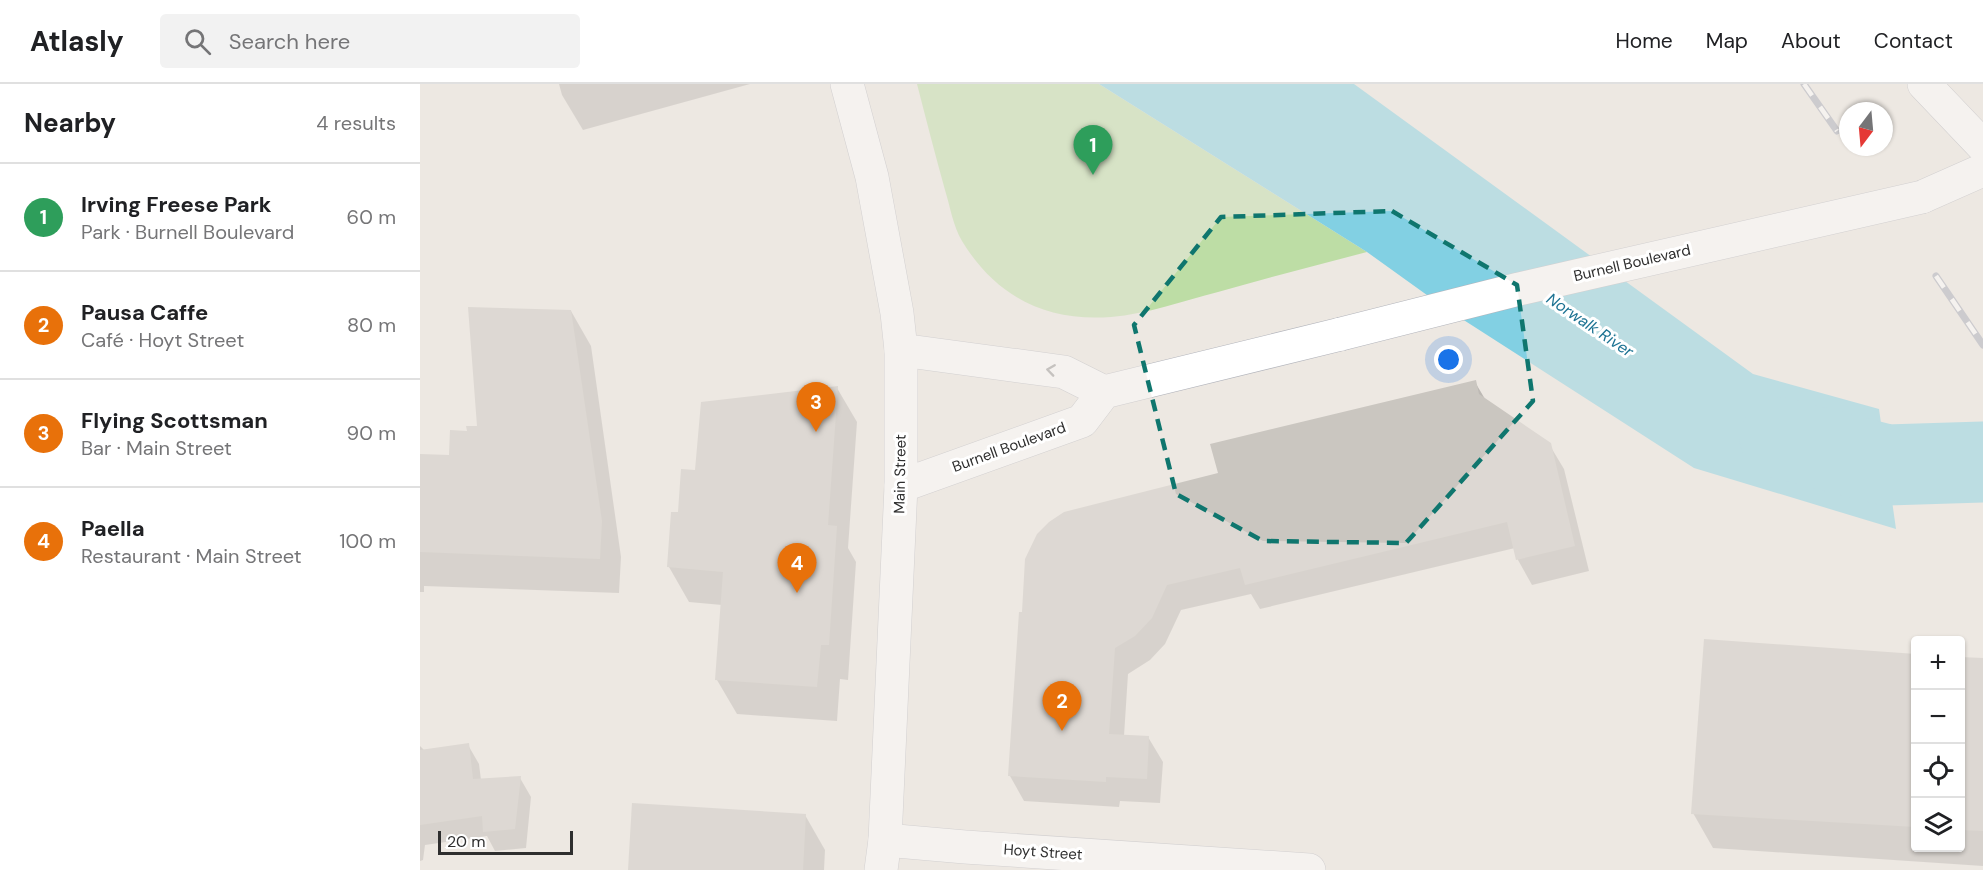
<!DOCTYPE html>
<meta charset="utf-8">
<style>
:root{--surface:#fff;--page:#f2f2f2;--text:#202124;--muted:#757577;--line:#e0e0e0;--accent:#557be7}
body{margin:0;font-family:"DM Sans",sans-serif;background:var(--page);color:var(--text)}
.controls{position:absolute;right:18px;bottom:18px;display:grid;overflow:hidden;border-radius:6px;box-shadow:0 2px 4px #0004}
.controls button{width:54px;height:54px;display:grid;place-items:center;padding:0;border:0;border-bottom:2px solid var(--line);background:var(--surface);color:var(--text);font:30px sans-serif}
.compass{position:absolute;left:1419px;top:18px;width:54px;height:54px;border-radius:50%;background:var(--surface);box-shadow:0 2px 4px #0004;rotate:196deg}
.scale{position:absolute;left:18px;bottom:15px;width:135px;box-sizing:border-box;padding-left:6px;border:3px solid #2e2e2e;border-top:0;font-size:16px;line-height:21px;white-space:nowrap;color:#2e2e2e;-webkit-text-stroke:4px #fff;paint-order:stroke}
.you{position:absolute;left:1029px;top:276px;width:21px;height:21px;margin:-15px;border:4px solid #fff;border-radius:50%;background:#1a73e8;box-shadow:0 0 0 9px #1a73e833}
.badge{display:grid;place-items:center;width:39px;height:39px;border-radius:50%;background:var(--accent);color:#fff;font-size:20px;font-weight:700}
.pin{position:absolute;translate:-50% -50px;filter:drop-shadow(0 2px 3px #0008)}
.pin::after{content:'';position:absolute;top:32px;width:21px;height:18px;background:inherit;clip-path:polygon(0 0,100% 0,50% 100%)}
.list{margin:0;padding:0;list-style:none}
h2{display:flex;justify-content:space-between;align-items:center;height:78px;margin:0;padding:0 24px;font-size:26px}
h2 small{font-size:20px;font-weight:400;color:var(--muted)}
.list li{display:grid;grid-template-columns:39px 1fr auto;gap:18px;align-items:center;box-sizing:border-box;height:108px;padding:0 24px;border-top:2px solid var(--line)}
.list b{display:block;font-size:22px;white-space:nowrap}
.list p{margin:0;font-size:20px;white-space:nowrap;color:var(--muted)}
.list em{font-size:20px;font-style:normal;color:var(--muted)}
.icon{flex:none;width:33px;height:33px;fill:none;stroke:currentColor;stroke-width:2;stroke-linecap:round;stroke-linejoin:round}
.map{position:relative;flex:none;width:1563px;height:786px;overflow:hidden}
header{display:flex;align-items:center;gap:36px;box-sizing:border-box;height:84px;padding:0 30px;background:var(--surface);border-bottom:2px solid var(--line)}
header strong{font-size:28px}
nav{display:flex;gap:33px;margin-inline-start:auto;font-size:21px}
.search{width:420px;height:54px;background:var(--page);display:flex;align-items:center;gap:15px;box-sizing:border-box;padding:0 21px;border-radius:6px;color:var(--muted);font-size:22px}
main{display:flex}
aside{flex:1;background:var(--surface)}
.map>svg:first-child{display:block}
.green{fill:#bddda5}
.water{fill:#82d0e3}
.shadow{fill:#0003}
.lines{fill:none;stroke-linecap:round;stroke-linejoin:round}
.river{stroke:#82d0e3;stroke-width:81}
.building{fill:#cac6c0}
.minor-casing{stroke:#b3b5bc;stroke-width:34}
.secondary-casing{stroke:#b3b5bc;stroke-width:34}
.minor{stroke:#fff;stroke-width:33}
.secondary{stroke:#fff;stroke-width:33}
.rail-casing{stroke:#a5a9b6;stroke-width:7}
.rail{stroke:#fff;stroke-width:4.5;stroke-dasharray:14;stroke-linecap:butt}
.minor-bridge-casing{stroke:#b3b5bc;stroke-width:34;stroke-linecap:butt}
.minor-bridge{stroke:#fff;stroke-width:33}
.oneway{stroke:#969696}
.marked{fill:none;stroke:#0f766e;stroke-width:4.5;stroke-dasharray:12 8;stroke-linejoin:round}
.labels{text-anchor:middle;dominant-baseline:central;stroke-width:6;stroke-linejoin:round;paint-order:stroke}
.street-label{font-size:15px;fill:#2e2e2e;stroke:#fff}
.water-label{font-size:16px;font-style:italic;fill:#1d7393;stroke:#fff}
</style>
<header>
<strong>Atlasly</strong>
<div class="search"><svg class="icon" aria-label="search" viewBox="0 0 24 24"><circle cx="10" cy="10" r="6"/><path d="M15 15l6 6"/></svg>Search here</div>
<nav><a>Home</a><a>Map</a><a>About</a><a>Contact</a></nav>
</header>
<main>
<aside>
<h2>Nearby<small>4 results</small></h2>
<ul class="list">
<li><span class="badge" style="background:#2e9e5b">1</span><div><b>Irving Freese Park</b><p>Park · Burnell Boulevard</p></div><em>60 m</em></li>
<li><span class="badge" style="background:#e8710a">2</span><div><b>Pausa Caffe</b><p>Café · Hoyt Street</p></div><em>80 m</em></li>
<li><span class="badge" style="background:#e8710a">3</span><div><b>Flying Scottsman</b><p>Bar · Main Street</p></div><em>90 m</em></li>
<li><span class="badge" style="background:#e8710a">4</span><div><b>Paella</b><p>Restaurant · Main Street</p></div><em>100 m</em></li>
</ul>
</aside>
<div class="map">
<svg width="1563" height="786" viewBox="0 0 1563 786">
<rect width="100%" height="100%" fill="#ede8e2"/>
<!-- green -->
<path class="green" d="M 497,0 L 679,0 L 947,168 C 897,181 847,194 798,208 C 763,217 727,230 691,233 C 627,238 576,213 542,157 C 533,142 530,122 525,106 C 515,70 506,35 497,0 Z"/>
<!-- water -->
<path class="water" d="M 679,0 L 934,0 L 1333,290 L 1459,325 L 1476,445 L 1274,384 L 1025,224 L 947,168 Z"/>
<!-- shadow -->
<g class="shadow">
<path d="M 139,0 L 330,0 L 163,46 L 142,11 Z"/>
<path d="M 151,227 L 171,262 L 201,473 L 199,509 L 4,502 L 4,508 L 0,508 L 0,372 L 31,373 L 48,349 L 58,344 Z"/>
<path d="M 1055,298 L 1065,315 L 1129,360 L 1144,385 L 1169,487 L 1112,501 L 1098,476 L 1095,464 L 840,525 L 831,510 L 761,526 L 745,560 L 730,576 L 708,590 L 704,652 L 728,653 L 743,678 L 740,719 L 700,717 L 699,723 L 604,717 L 590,692 L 799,390 Z"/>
<path d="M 417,304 L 437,338 L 428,464 L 436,478 L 428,596 L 420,595 L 417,637 L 317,630 L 297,596 L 302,521 L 269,518 L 249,483 L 259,430 L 277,387 Z"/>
<path d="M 1496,571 L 1496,764 L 1540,764 L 1540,574 L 1563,576 L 1563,782 L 1293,764 L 1273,729 Z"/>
<path d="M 48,661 L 59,680 L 61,696 L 100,694 L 111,713 L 106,764 L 75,767 L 67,752 L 5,761 L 3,776 L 0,777 L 0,662 L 4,666 Z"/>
<path d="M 385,731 L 405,766 L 404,786 L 210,786 Z"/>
</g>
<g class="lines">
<!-- river -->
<path class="river" d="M 1360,354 L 1467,381 L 1563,378"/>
</g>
<!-- building -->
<g class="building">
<path d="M 48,223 L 151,226 L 182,437 L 180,475 L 0,468 L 0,370 L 29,371 L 30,346 L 47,347 L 46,342 L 57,342 Z"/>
<path d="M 1056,296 L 1059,310 L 1131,359 L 1155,462 L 1096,476 L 1087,438 L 825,501 L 820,484 L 747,501 L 732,534 L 715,552 L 695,564 L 689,650 L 729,652 L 727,695 L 686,693 L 686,698 L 588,692 L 599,528 L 602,528 L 605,475 L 617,450 L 629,438 L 644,428 L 798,389 L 790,360 Z"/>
<path d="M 418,302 L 408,441 L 417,442 L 409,561 L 401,561 L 397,603 L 295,596 L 303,488 L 247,483 L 251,428 L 258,428 L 261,385 L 275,386 L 281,318 Z"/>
<path d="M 1284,555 L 1496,570 L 1496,743 L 1271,730 Z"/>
<path d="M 1540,573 L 1563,574 L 1563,747 L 1540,746 Z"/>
<path d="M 49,659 L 53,695 L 101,692 L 95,745 L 63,748 L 62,732 L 0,741 L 0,666 Z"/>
<path d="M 212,719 L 386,730 L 383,786 L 208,786 Z"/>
</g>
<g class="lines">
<defs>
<g id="minor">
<path d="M 1504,0 L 1563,62"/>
<path d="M 1502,113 L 1563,86"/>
<path d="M 481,266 L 644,288 L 684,308"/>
<path d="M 481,402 L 662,337 L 684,308 L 921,250"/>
<path d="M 465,756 L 545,763 L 889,786"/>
</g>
<path id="secondary" d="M 427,0 L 452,93 L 477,229 L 481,266 L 481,402 L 465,756 L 461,786"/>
</defs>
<!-- minor casing -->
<use href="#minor" class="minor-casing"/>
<!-- secondary casing -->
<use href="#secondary" class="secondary-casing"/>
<!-- minor -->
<use href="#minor" class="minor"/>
<!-- secondary -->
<use href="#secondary" class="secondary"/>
<defs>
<g id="rail">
<path d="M 1384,0 L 1417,47"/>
<path d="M 1516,192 L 1563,261"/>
</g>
</defs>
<!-- rail casing -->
<use href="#rail" class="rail-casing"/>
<!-- rail -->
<use href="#rail" class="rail"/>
<defs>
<path id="minor-bridge" d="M 921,250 L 1099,205 L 1502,113"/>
</defs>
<!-- minor-bridge casing -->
<use href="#minor-bridge" class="minor-bridge-casing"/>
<!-- minor-bridge -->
<use href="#minor-bridge" class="minor-bridge"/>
</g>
<!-- one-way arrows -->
<defs><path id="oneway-chevron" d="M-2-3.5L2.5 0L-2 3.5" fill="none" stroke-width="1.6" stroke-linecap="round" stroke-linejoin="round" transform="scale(1.5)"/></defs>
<use class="oneway" href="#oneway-chevron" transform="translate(631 286) rotate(-172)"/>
<!-- marked area -->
<path d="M0 0H1563V786H0ZM 972,127 L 1097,201 L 1113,317 L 986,459 L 843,457 L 756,410 L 714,241 L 801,133 Z" fill="#ede8e2" fill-opacity=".55" fill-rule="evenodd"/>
<path class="marked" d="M 972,127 L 1097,201 L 1113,317 L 986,459 L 843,457 L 756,410 L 714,241 L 801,133 Z"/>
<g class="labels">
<!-- street labels -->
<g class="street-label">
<text transform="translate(1212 179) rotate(-13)">Burnell Boulevard</text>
<text transform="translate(589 363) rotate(-20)">Burnell Boulevard</text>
<text transform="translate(480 390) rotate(-89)">Main Street</text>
<text transform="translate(623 768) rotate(4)">Hoyt Street</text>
</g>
<!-- water labels -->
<g class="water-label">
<text transform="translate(1170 241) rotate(34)">Norwalk River</text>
</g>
</g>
</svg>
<div class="controls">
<button>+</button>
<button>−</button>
<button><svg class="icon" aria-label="locate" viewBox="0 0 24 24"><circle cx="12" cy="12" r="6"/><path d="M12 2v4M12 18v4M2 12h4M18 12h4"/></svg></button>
<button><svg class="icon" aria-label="layers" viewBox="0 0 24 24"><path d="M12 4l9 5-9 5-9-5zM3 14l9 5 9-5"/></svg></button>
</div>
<svg class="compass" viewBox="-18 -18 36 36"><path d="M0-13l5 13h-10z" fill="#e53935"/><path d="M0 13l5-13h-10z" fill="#757577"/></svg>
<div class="scale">20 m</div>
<div class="you"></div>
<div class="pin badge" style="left:673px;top:91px;background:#2e9e5b">1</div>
<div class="pin badge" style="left:642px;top:647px;background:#e8710a">2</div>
<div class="pin badge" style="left:396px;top:348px;background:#e8710a">3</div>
<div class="pin badge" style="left:377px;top:509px;background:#e8710a">4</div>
</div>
</main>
